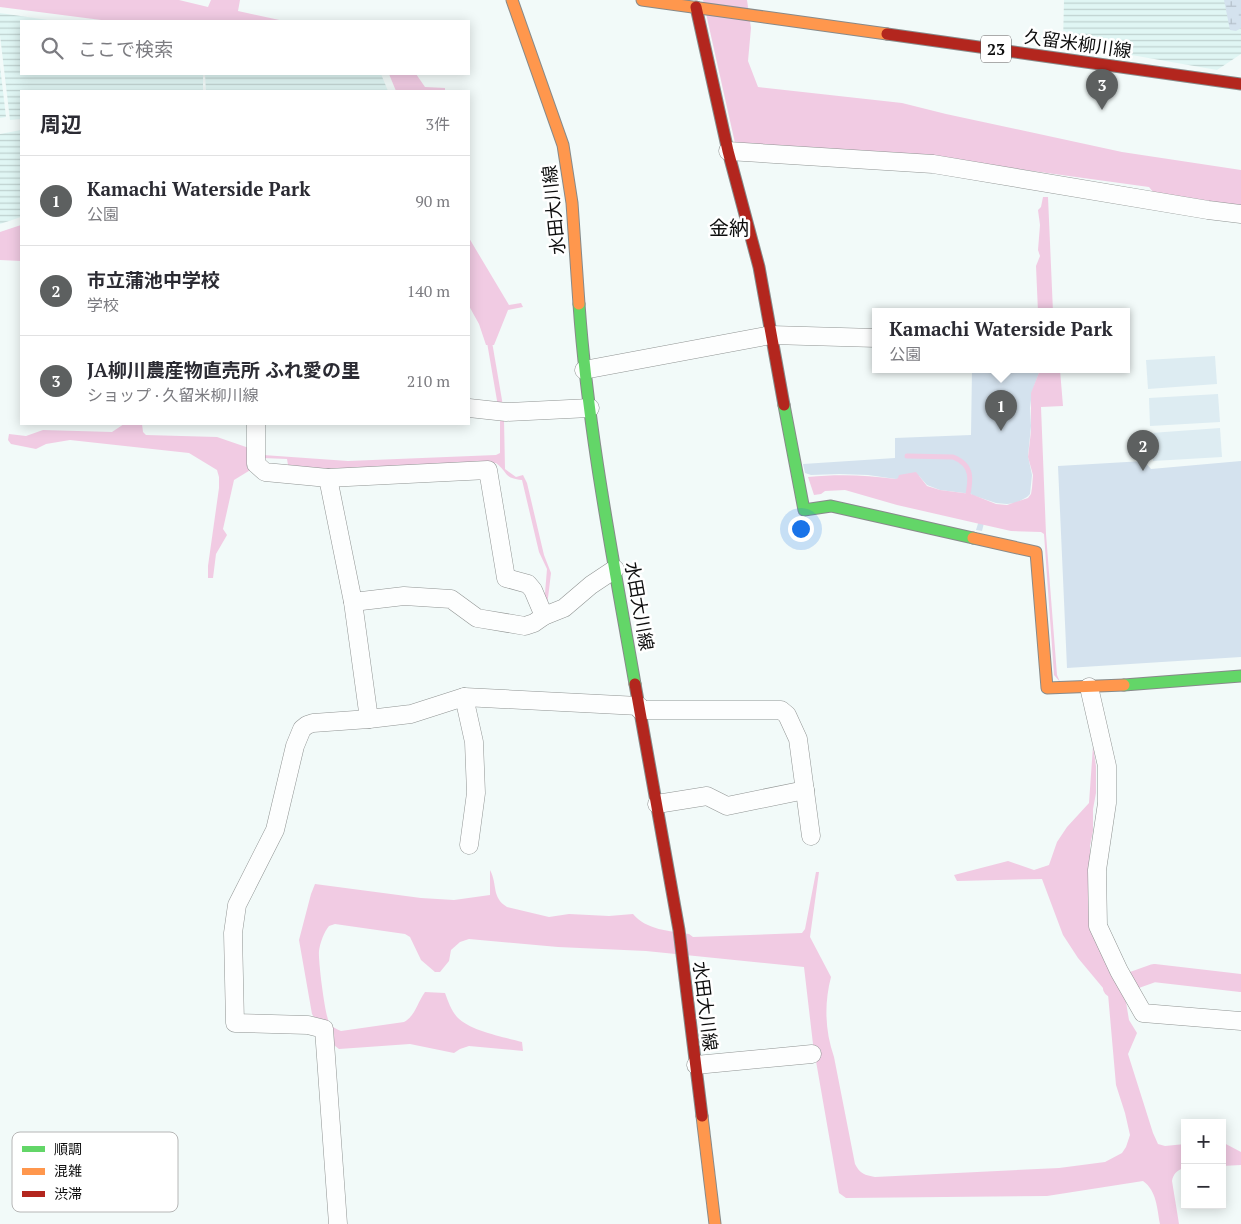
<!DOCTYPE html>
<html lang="ja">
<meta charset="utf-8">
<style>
:root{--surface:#fff;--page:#f2f2f3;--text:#2b2b33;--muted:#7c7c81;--line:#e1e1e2;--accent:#5d6060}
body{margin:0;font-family:"PT Serif","Noto Sans JP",serif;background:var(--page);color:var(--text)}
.controls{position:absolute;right:15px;bottom:15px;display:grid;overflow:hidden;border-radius:0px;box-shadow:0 2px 12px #0003}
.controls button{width:45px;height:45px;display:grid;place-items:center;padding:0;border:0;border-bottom:1px solid var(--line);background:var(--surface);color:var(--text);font:25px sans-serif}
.you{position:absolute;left:800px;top:528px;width:18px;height:18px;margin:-12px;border:4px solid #fff;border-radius:50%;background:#1a73e8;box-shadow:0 0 0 8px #1a73e833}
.badge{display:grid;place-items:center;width:32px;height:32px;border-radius:50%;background:var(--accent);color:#fff;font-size:16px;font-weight:700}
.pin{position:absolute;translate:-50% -41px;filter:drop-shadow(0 1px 2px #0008)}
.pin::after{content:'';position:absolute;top:26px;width:18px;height:15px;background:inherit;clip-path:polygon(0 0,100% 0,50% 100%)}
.popup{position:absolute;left:872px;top:308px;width:258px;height:65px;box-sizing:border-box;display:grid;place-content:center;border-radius:0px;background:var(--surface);filter:drop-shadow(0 1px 4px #0005);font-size:16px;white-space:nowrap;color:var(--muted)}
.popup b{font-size:19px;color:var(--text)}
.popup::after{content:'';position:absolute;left:50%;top:100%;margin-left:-10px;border:10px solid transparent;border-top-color:var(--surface)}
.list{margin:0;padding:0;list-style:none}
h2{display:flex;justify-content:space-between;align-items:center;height:65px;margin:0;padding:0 20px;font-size:21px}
h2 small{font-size:16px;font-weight:400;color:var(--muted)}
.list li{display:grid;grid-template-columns:32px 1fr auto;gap:15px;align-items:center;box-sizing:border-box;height:90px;padding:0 20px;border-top:1px solid var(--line)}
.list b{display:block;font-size:19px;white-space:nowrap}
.list p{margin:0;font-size:16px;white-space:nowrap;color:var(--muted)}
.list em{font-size:16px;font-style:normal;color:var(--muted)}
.icon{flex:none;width:28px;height:28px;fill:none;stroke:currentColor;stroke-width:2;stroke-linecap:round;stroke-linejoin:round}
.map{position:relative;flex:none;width:1241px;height:1224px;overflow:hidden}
.search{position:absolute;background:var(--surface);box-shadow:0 2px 12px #0003;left:20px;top:20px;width:450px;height:55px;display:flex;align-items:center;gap:12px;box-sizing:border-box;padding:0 18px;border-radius:0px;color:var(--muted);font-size:19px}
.panel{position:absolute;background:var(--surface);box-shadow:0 2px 12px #0003;left:20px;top:90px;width:450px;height:335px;border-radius:0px}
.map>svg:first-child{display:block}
.farmland{fill:url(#farmland-rules)}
.wetland{fill:url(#wetland-marsh)}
.park{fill:#d4e2ee}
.pitch{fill:#ddecf2}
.water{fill:#f1cbe3}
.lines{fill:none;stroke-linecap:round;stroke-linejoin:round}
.stream{stroke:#f1cbe3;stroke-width:5}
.canal{stroke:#f1cbe3;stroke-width:18}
.street-casing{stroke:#909493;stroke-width:19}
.fast-casing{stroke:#878a8a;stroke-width:13}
.slow-casing{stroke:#878a8a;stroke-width:13}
.jam-casing{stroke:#878a8a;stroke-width:13}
.street{stroke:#fdfefe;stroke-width:18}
.fast{stroke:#63d668;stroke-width:11}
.slow{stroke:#ff974d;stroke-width:11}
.jam{stroke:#b3261e;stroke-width:11}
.labels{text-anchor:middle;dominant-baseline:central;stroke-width:5;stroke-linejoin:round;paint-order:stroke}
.shield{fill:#fff;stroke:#565656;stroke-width:1}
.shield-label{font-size:16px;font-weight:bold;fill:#0d0d0d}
.street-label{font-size:18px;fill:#0d0d0d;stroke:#fff}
.quarter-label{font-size:20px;fill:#0d0d0d;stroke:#fff}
.key{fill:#fff;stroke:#b6b6b6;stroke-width:1}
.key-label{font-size:14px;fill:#0d0d0d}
</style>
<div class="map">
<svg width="1241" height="1224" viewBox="0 0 1241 1224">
<defs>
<pattern id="farmland-rules" width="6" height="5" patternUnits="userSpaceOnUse" patternTransform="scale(1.25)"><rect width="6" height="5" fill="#e0f6f4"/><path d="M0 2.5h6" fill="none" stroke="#bfd2d0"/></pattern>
<pattern id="wetland-marsh" width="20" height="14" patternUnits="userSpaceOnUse" patternTransform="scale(1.25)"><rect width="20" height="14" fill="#d4e2ee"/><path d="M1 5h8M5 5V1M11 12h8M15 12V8" fill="none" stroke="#b5c1cb"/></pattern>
</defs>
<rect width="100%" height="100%" fill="#f2faf9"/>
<!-- farmland -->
<g class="farmland">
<path d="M 1064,0 L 1241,0 L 1241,54 L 1217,70 L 1063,43 Z"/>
<path d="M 0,13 L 55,21 L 21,21 L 21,74 L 203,74 L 203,91 L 21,91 L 21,119 L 10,120 L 0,35 Z"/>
<path d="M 0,66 L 6,117 L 0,118 Z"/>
<path d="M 205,74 L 381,74 L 388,91 L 206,91 Z"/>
<path d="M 21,130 L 21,217 L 0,224 L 0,134 Z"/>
</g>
<!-- wetland -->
<path class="wetland" d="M 1224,0 L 1241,0 L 1241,28 L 1236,31 L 1230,30 Z"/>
<!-- park -->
<g class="park">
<path d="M 972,370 L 1040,370 L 1032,392 L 1030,408 L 1031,426 L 1028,456 L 1032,475 L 1030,494 L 1027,497 L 1016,503 L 1007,504 L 996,503 L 975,496 L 974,501 L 987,511 L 982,531 L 976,530 L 981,514 L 969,504 L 972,494 L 940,490 L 927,485 L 919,476 L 896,479 L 868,475 L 839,474 L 811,475 L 805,473 L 803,464 L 895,458 L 895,438 L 971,435 Z"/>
<path d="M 1144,461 L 1151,469 L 1241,461 L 1241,657 L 1067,668 L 1058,466 Z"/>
</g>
<!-- pitch -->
<g class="pitch">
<path d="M 1215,356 L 1217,384 L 1148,389 L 1146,360 Z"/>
<path d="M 1218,394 L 1220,422 L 1150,426 L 1149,398 Z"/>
<path d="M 1220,428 L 1222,457 L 1153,461 L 1151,433 Z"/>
</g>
<!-- water -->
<g class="water">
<path d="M 0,0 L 179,0 L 208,7 L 211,0 L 240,0 L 238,11 L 284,21 L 109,21 L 0,7 Z"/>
<path d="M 703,0 L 747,0 L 751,28 L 748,61 L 758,87 L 902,103 L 946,114 L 1122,152 L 1241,170 L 1241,206 L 1153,192 L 1149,187 L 931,157 L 735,143 Z"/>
<path d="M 389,74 L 416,74 L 425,87 L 445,88 L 445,91 L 396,91 Z"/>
<path d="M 1043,197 L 1048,197 L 1053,312 L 1038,312 L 1036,266 L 1040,256 L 1038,250 L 1040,225 L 1038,210 L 1041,207 Z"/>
<path d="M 21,225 L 21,261 L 0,260 L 0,232 Z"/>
<path d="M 469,238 L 509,305 L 521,303 L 523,307 L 508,310 L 494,345 L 486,345 L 479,324 L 469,306 Z"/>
<path d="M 1040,370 L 1060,370 L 1063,406 L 1041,407 L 1046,534 L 1057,675 L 1060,682 L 1054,675 L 1044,534 L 1041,532 L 1011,531 L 980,524 L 897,505 L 845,490 L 825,491 L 821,494 L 814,495 L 808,477 C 839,474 865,475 896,479 L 898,478 L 899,475 L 916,472 L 927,486 L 940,490 L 971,494 L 996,504 L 1007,505 L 1028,498 L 1031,494 L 1032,488 L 1033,475 L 1028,457 L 1031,431 L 1031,393 Z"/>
<path d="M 500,420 L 504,420 L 505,469 L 516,477 L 523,475 L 527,483 L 544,555 L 551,573 L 547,606 L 544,605 L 547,569 L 539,552 L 522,480 C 503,478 509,473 496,463 L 335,471 L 288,465 L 287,459 L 263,458 L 263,455 L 348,461 L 496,455 L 500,453 Z"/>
<path d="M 124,424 L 142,424 L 143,432 L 146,435 L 217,437 L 249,448 L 252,469 L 234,480 L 223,529 L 227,535 L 216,554 L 213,578 L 208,578 L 208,566 L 219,488 L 219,477 L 217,470 L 189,453 L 70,440 L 46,444 L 36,449 L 11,444 L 8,440 L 9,434 L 26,436 L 43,430 L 112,432 Z"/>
<path d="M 1093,746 L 1096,766 L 1096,793 L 1093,809 L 1093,831 L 1090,846 L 1090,926 L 1126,1002 L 1129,1020 L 1137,1033 L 1128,1054 L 1153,1133 L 1158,1144 L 1165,1146 L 1185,1144 L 1185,1168 C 1178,1169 1173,1174 1172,1181 L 1179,1224 L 1160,1224 C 1157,1209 1157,1191 1143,1181 L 1047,1196 L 846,1198 L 839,1193 L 813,1044 L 804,967 L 646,951 L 558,947 L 469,939 L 460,942 L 451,950 L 449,961 L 440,972 L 435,972 L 421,960 L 410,937 L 405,934 L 335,924 L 329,926 C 324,932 320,943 319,951 C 318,960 325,1015 329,1022 C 332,1027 336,1029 341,1031 L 404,1022 C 416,1015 417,1003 425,992 L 445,993 C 448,1001 451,1010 457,1017 C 470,1031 504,1037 522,1042 L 523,1051 L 469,1046 L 460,1049 L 454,1053 L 410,1044 L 339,1049 L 330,1042 L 312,1014 L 299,940 L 311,894 L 315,884 L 421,898 L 454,900 L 490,895 L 490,870 C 498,885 491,897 507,907 L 549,917 L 569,914 L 609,916 L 633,914 C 646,930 670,931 689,934 L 693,937 L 802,933 L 805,929 L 816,872 L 819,872 L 810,937 L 831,977 C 824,1004 825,1031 834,1057 L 855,1164 C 860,1174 865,1175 875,1177 L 1059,1168 L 1105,1162 L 1122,1153 L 1126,1147 L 1130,1135 L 1125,1113 L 1116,1085 L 1108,994 L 1078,958 L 1063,935 L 1042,879 L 957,881 L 954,875 L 1008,861 L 1034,870 L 1049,865 L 1057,842 L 1067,827 L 1089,803 Z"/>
<path d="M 1222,1142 L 1241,1152 L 1241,1165 L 1222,1166 Z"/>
</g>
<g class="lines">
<!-- stream -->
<g class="stream">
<path d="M 490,345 L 501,409"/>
<path d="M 907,456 L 953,457 C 974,465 971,481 967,499"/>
</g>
<!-- canal -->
<path class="canal" d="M 1112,988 L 1154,973 L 1241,983"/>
<defs>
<g id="street">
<path d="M 728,151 L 933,164 L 1208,210 L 1241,214"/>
<path d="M 584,370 L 771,335 L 876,338"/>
<path d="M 469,408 L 506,412 L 590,408"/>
<path d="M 256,424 L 256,464 L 265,472 L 328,478 L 353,602 L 369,719"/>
<path d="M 328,478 L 488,470 L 506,578 L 528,584 L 533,590 L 544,616"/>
<path d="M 353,602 L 404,596 L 451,599 L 477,618 L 525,626 L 534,623 L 544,616 L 564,608 L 591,585 L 615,569"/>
<path d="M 1089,687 L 1107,766 L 1107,803 L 1097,870 L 1098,926 L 1119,971 L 1143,1013 L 1241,1021"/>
<path d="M 464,697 L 474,742 L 476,793 L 469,845"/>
<path d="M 640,710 L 781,710 L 787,715 L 798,739 L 811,836"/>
<path d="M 657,804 L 707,796 L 727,806 L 805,790"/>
<path d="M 696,1065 L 812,1054"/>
<path d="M 338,1224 L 324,1029 L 308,1025 L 235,1023 L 233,933 L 237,905 L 275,830 L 295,746 L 302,729 L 307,725 L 313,723 L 369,719 L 411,714 L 464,697 L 639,706"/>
</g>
<g id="fast">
<path d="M 579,304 C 588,432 613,558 635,684"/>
<path d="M 784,405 L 804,510 L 831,506 L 973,538"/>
<path d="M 1124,685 L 1241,676"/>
</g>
<g id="slow">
<path d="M 512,0 L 563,145 L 572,203 L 579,304"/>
<path d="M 642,0 L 887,34"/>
<path d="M 973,538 L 1036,552 L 1047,688 L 1124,685"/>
<path d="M 702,1116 L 715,1224"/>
</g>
<g id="jam">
<path d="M 696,7 L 728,151 L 759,267 L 784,405"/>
<path d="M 887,34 L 1241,84"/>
<path d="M 635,684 L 679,930 L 702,1116"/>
</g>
</defs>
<!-- street casing -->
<use href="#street" class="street-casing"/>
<!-- fast casing -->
<use href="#fast" class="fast-casing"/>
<!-- slow casing -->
<use href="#slow" class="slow-casing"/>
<!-- jam casing -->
<use href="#jam" class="jam-casing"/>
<!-- street -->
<use href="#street" class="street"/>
<!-- fast -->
<use href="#fast" class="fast"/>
<!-- slow -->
<use href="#slow" class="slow"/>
<!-- jam -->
<use href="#jam" class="jam"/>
</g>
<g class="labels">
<!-- shield labels -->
<rect class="shield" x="981" y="35.5" width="30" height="27" rx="4"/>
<g class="shield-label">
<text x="996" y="49">23</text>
</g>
<!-- street labels -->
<g class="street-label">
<text transform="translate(1078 43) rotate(8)">久留米柳川線</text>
<text transform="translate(553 210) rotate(-96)">水田大川線</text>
<text transform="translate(640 606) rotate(80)">水田大川線</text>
<text transform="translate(706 1006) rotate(83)">水田大川線</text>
</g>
<!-- quarter labels -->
<g class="quarter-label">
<text x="729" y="227">金納</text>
</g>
</g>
<!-- legend -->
<rect x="12" y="1132" width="166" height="80" rx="8" class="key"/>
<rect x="22" y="1146" width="23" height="6" fill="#63d668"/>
<rect x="22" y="1168" width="23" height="7" fill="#ff974d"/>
<rect x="22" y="1191" width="23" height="6" fill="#b3261e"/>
<g class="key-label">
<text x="54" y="1154">順調</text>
<text x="54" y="1176">混雑</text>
<text x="54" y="1199">渋滞</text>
</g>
</svg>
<div class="controls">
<button>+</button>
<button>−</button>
</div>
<div class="you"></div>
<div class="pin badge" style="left:1001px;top:431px">1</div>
<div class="popup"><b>Kamachi Waterside Park</b>公園</div>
<div class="pin badge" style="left:1143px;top:471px">2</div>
<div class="pin badge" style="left:1102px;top:110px">3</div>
<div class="search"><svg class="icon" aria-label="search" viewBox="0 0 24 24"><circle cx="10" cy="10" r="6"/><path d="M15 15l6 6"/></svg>ここで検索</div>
<section class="panel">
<h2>周辺<small>3件</small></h2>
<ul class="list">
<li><span class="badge">1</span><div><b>Kamachi Waterside Park</b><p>公園</p></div><em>90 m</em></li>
<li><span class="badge">2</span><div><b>市立蒲池中学校</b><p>学校</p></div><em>140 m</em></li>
<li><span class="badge">3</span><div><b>JA柳川農産物直売所 ふれ愛の里</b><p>ショップ · 久留米柳川線</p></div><em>210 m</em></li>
</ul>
</section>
</div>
